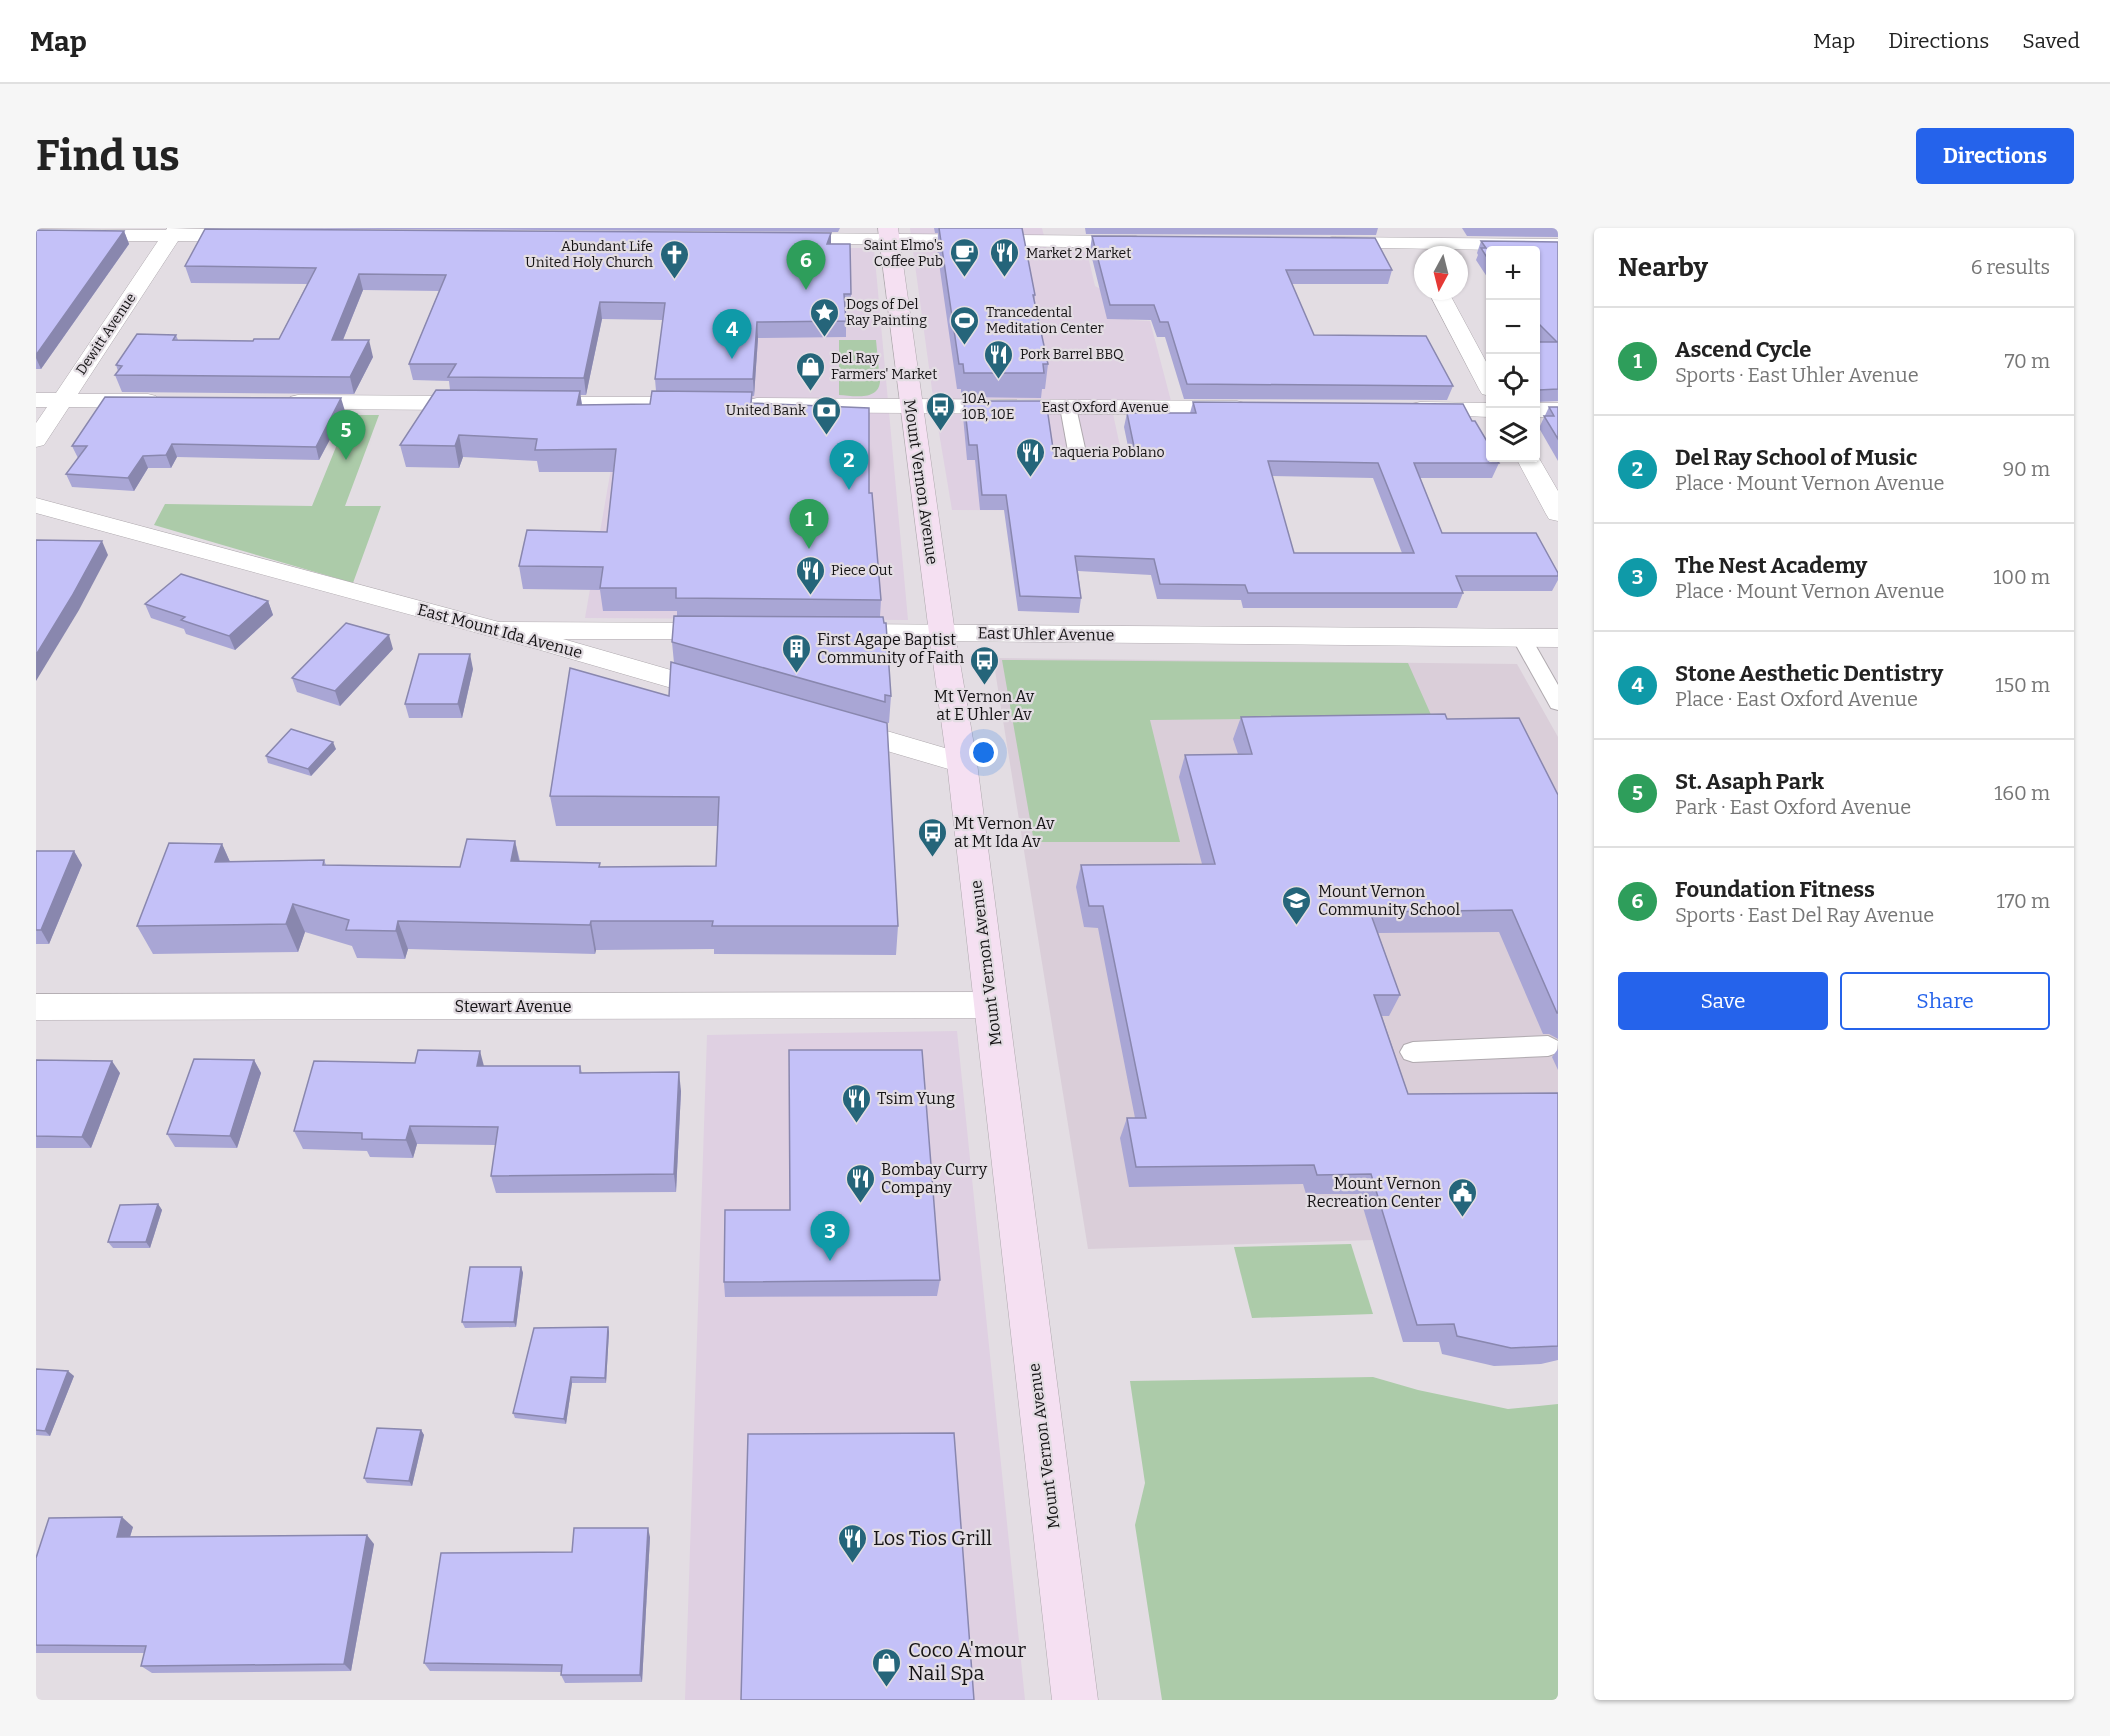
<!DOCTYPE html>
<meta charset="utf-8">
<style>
:root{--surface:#fff;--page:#f6f6f6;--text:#222;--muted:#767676;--line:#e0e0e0;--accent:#2563eb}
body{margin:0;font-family:Bitter,serif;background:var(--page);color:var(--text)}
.controls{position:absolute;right:18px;top:18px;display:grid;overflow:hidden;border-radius:6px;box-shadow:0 2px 4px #0004}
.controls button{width:54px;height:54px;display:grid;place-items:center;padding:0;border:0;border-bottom:2px solid var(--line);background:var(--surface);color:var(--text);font:30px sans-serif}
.compass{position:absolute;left:1378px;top:18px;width:54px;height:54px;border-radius:50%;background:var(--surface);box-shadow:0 2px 4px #0004;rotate:187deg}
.you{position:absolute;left:948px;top:525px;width:21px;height:21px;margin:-15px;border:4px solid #fff;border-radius:50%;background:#1a73e8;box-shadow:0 0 0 9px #1a73e833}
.badge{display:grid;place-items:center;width:39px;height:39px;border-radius:50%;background:var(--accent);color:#fff;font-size:20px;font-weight:700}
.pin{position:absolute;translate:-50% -50px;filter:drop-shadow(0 2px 3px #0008)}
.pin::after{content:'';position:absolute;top:32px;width:21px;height:18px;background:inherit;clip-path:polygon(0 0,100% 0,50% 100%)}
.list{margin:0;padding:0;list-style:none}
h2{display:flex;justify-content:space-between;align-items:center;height:78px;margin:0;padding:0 24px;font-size:26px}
h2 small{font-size:20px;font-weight:400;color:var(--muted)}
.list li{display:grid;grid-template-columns:39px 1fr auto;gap:18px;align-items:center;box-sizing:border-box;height:108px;padding:0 24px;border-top:2px solid var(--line)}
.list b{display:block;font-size:22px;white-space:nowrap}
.list p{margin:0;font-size:20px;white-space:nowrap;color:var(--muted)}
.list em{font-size:20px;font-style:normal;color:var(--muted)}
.actions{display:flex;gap:12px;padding:18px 24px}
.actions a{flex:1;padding:14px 0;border:2px solid var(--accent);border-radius:6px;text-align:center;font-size:21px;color:var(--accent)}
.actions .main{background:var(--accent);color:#fff}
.icon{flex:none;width:33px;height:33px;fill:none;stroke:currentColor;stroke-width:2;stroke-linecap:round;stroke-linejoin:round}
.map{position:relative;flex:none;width:1522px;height:1472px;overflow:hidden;border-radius:6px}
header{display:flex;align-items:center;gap:36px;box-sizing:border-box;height:84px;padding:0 30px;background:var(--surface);border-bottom:2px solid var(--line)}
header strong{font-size:28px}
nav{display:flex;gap:33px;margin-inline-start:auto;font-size:21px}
.intro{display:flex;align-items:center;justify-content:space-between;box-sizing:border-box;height:144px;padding:0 36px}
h1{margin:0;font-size:42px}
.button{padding:15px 27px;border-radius:6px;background:var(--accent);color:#fff;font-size:21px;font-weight:700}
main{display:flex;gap:36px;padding:0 36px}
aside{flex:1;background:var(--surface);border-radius:6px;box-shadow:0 2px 4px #0004}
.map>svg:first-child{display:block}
.commercial{fill:#dfd0e2}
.built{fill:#daced9}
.green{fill:#accba9}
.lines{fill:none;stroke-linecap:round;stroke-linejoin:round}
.service-casing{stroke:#afa9ae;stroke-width:2}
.minor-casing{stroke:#afa9ae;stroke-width:1}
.secondary-casing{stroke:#afa9ae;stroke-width:1}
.service{fill:#fff;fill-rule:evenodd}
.minor{fill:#fff;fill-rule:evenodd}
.secondary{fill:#f5e0f2;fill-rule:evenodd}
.wall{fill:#a9a6d5;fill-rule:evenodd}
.shaded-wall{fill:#8987ae}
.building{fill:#c4c1f8;stroke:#8987ae;stroke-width:1.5;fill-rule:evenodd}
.labels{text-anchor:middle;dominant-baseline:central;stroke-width:4.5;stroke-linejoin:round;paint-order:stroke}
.far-poi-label{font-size:14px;fill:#151315;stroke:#e3dde3;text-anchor:start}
.far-street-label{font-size:14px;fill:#151315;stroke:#e3dde3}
.street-label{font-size:16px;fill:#151315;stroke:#e3dde3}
.poi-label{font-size:16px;fill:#151315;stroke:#e3dde3;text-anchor:start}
.near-poi-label{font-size:20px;fill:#151315;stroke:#e3dde3;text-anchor:start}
</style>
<header>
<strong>Map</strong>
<nav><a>Map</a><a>Directions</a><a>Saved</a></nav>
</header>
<div class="intro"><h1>Find us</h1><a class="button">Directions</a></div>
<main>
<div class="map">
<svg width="1522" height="1472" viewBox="0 0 1522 1472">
<rect width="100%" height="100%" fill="#e3dde3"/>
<!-- commercial -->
<g class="commercial">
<path d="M 874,0 L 1006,0 L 1012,24 L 1051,24 L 1059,58 L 1084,71 L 1091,81 L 1093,92 L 1114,93 L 1135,173 L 1074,172 L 1098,283 L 916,282 L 897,169 Z"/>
<path d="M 686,20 L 838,20 L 872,392 L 549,390 L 585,183 L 650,184 Z"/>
<path d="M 921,803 L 989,1472 L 649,1472 L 671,807 Z"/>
</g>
<!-- built -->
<path class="built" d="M 957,430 L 1481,436 L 1522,509 L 1522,885 L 1300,887 L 1337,1012 L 1052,1021 Z"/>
<!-- green -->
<g class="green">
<path d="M 803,112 L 840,112 L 844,154 C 842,173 817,168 803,167 Z"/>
<path d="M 313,187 L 343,187 L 309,278 L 345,278 L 317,355 L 118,297 L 129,276 L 276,278 Z"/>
<path d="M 966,432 L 1372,435 L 1396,489 L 1114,492 L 1144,614 L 998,614 Z"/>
<path d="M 1315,1016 L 1337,1086 L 1216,1090 L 1198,1019 Z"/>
<path d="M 1337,1149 L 1382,1162 L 1472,1181 L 1522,1176 L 1522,1472 L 1126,1472 L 1099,1297 L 1109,1255 L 1094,1153 Z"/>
</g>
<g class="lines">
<defs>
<g id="service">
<path d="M 1032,174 L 1040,179 L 1052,234 L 1049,238 L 1037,238 L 1034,234 L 1024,179 Z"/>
<path d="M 1486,404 L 1493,406 L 1522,457 L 1522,482 L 1515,480 L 1476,410 L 1479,406 Z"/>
<path d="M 1512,808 L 1522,813 L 1521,825 L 1512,828 L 1377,834 L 1368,831 L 1364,824 L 1368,817 L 1377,814 Z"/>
</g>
<g id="minor">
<path d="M 131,0 L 209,2 L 216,4 L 219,8 L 216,12 L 209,14 L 142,13 L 42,166 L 112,166 L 120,168 L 123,173 L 120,178 L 112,180 L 33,179 L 8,217 L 0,219 L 0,195 L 11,179 L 0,179 L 0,165 L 20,165 L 122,13 L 0,13 L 0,1 L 130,2 Z"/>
<path d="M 750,5 L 1100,8 L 1107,10 L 1110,14 L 1107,18 L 1100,20 L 743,15 L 740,11 L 743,7 Z"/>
<path d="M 1296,9 L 1522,11 L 1522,23 L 1289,19 L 1286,15 L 1289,11 Z"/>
<path d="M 1392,63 L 1412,63 L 1454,141 L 1454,168 L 1446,166 L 1443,161 Z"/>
<path d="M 262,167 L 436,168 L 444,170 L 447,175 L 444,180 L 436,182 L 262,181 L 254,179 L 251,174 L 254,169 Z"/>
<path d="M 499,169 L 646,169 L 654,171 L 657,176 L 654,181 L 646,183 L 499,183 L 491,181 L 488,176 L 491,171 Z"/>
<path d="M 721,170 L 1201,173 L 1209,175 L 1212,180 L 1209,185 L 1201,187 L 721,184 L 713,182 L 710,177 L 713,172 Z"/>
<path d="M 1384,174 L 1454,175 L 1454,189 L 1376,186 L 1373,181 L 1376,176 Z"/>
<rect x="1500" y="175" width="22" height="14"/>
<path d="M 1500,225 L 1522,263 L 1522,293 L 1513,291 L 1510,286 L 1480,230 L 1500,230 Z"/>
<path d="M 0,270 L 463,394 L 682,395 L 691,397 L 695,403 L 691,409 L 682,411 L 527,411 L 687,457 L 691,463 L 687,469 L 677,472 L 501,421 L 0,285 Z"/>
<path d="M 806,396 L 1522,401 L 1522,419 L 806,412 L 797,410 L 793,404 L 797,398 Z"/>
<path d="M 810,491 L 936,528 L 941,535 L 936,542 L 926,545 L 800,508 L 796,501 L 800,494 Z"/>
<path d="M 954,764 L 966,768 L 971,777 L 966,786 L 954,790 L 0,792 L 0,766 Z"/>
</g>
<path id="secondary" d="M 842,0 L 862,0 L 919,405 L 941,535 L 1062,1472 L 1016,1472 L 911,535 L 893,405 Z"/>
</defs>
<!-- service casing -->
<use href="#service" class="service-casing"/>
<!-- minor casing -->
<use href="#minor" class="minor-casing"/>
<!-- secondary casing -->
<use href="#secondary" class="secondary-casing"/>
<!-- service -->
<use href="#service" class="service"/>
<!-- minor -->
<use href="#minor" class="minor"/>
<!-- secondary -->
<use href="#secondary" class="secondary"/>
</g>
<!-- wall -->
<g class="wall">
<path d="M 188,0 L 804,0 L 802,4 Z"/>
<path d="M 898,0 L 986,0 L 999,67 L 998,74 L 1012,136 L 1009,161 L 1006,161 L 1005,170 L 925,169 L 925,161 L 921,161 L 901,21 L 902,5 L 899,5 Z"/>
<path d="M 1049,0 L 1342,0 L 1340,7 L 1050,6 Z"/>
<path d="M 1426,0 L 1522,0 L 1522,9 L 1431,8 Z"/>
<path d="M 0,2 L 88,3 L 93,16 L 5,141 L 0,141 Z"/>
<path d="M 795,5 L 795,16 L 815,66 L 815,82 L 810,82 L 810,109 L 722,110 L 718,168 L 716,168 L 716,175 L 833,265 L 845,372 L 844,389 L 855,468 L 853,495 L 848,494 L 848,495 L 862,698 L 860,727 L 678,726 L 678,721 L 560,722 L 559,726 L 372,721 L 369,731 L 321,730 L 316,718 L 269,704 L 262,724 L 117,726 L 101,698 L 186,616 L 194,634 L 288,632 L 290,637 L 424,639 L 479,613 L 484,633 L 565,639 L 680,638 L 682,598 L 520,598 L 514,568 L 633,468 L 638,435 L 636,414 L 641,388 L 641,383 L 567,383 L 564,362 L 487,361 L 483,338 L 571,304 L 578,244 L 503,244 L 501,233 L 427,229 L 423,240 L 370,239 L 364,217 L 414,162 L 413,153 L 377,152 L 373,136 L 403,63 L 327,62 L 307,112 L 337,129 L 318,166 L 86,164 L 79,147 L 82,143 L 80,137 L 140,107 L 142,112 L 217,113 L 243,111 L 271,56 L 155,55 L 149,38 ZM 566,91 L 627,92 L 619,151 L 620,163 L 614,176 L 546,177 L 544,167 L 550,167 Z"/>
<path d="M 1056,8 L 1356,42 L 1352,56 L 1256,56 L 1278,107 L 1417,158 L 1411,172 L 1148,171 L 1129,109 L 1121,109 L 1115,92 L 1071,91 L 1054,22 Z"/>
<path d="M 1445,13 L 1522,14 L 1522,173 L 1500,174 L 1500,114 L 1504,114 L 1500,110 L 1500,22 L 1455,22 L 1455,55 L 1440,32 L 1442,27 L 1441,25 Z"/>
<path d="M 928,173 L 1018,227 L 1094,228 L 1088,199 L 1091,185 L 1154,185 L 1157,174 L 1436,193 L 1463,235 L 1456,250 L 1384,250 L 1406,305 L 1522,345 L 1522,352 L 1516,363 L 1427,363 L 1427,365 L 1421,380 L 1207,380 L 1205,372 L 1121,371 L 1115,347 L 1042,343 L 1045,370 L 1043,385 L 982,383 L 968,282 L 944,282 L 939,232 L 931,232 L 927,188 ZM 1236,248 L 1337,250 L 1366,325 L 1258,325 Z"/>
<path d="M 1513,179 L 1522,179 L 1522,233 L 1503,200 Z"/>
<path d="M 309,183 L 283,232 L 141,229 L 135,240 L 112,240 L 98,263 L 36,259 L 30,246 L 42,230 L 36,218 Z"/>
<path d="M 232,373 L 237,387 L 199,422 L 150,406 L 148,401 L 115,390 L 109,376 Z"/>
<path d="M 357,421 L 304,478 L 261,464 L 256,450 Z"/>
<path d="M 437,441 L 426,490 L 373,490 L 369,476 Z"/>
<path d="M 1205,489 L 1411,491 L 1522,567 L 1522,811 L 1513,806 L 1507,806 L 1463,704 L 1342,705 L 1364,767 L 1353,788 L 1346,788 L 1372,866 L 1522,865 L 1522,1132 L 1505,1136 L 1458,1138 L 1406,1126 L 1403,1114 L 1367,1114 L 1323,966 L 1270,966 L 1267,956 L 1093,959 L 1084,910 L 1091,890 L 1099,890 L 1062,700 L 1048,699 L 1040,659 L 1045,637 L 1166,636 L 1143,549 L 1149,527 L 1202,526 L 1197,511 Z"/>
<path d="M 300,521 L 275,548 L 232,535 L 230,528 Z"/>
<path d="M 0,623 L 38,623 L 46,637 L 13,716 L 0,716 Z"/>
<path d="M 1522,821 L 1522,842 L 1516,829 Z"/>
<path d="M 0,832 L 84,845 L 55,920 L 0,920 Z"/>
<path d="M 218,832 L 225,845 L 201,920 L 139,919 L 131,906 Z"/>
<path d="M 448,838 L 544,838 L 546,845 L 645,863 L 640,964 L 460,965 L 455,948 L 460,917 L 381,916 L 377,930 L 334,929 L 331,923 L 267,921 L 258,903 Z"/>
<path d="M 122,976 L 126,982 L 114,1020 L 77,1020 L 72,1014 Z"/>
<path d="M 485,1039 L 487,1045 L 480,1099 L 429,1100 L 426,1094 Z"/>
<path d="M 904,1052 L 901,1068 L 689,1069 L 688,1054 Z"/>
<path d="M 572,1099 L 573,1104 L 570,1155 L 536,1155 L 530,1196 L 479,1190 L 477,1185 Z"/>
<path d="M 0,1141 L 38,1148 L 14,1208 L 0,1207 Z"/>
<path d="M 385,1202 L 388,1207 L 376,1258 L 331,1255 L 328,1250 Z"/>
<path d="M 97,1299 L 94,1309 L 338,1316 L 315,1443 L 116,1445 L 105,1438 L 108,1425 L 0,1425 L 0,1330 Z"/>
<path d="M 614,1309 L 606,1454 L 529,1455 L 525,1447 L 526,1444 L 394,1443 L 388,1435 Z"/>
</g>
<!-- shaded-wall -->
<g class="shaded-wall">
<path d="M 88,3 L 93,16 L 5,141 L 0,130 L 0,127 Z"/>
<path d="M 795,5 L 795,21 L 791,16 Z"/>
<path d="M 323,46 L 327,62 L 300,129 L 296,112 Z"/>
<path d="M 564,74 L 566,91 L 550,167 L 548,150 Z"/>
<path d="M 721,94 L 722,110 L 718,168 L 717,151 Z"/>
<path d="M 333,112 L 337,129 L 318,166 L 314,149 Z"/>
<path d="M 544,163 L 547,185 L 541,177 Z"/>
<path d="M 305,170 L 309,183 L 283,232 L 280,219 Z"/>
<path d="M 423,207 L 427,229 L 423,240 L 419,218 Z"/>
<path d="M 136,216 L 141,229 L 135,240 L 130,227 Z"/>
<path d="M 107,228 L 112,240 L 98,263 L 92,250 Z"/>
<path d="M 66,313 L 72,327 L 43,382 L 0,453 L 0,427 Z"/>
<path d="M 232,373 L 237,387 L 199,422 L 193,408 Z"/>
<path d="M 353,407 L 357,421 L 304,478 L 299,463 Z"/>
<path d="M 434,426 L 437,441 L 426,490 L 422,476 Z"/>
<path d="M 297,514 L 300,521 L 275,548 L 272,541 Z"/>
<path d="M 479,613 L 485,642 L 475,633 Z"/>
<path d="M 186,616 L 199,645 L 179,634 Z"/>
<path d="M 38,623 L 46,637 L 13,716 L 5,702 Z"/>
<path d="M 257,676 L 269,704 L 262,724 L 250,696 Z"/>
<path d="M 362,693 L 372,721 L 369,731 L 360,703 Z"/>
<path d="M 555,693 L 560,722 L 559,726 L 554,697 Z"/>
<path d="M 444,823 L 449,842 L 441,838 Z"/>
<path d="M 218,832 L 225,845 L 201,920 L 194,908 Z"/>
<path d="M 76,833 L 84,845 L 55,920 L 46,909 Z"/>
<path d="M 643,844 L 645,863 L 640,964 L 638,946 Z"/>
<path d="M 374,898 L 381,916 L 377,930 L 370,912 Z"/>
<path d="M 122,976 L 126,982 L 114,1020 L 110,1014 Z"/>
<path d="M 485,1039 L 487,1045 L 480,1099 L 478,1094 Z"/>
<path d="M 572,1099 L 573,1104 L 570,1155 L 569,1150 Z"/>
<path d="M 32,1143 L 38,1148 L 14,1208 L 9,1203 Z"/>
<path d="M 535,1149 L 536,1155 L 530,1196 L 528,1191 Z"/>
<path d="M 385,1202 L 388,1207 L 376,1258 L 373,1253 Z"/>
<path d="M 86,1289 L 97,1299 L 91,1318 L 81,1309 Z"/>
<path d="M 612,1300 L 614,1309 L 606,1454 L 604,1447 Z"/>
<path d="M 331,1307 L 338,1316 L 315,1443 L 308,1436 Z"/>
</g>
<!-- building -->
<g class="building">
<path d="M 903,0 L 986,0 L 999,67 L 997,67 L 1012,136 L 1007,136 L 1008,145 L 928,145 L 927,136 L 923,136 Z"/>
<path d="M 169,1 L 795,5 L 791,16 L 814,16 L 815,66 L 808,66 L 810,93 L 721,94 L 717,151 L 619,151 L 629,75 L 564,74 L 548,150 L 412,149 L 420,136 L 373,136 L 410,47 L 323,46 L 296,112 L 333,112 L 314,149 L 79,147 L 86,138 L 80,137 L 101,106 L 140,107 L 137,112 L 217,113 L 218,111 L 243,111 L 280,40 L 149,38 Z"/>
<path d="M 0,2 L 88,3 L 0,127 Z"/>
<path d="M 1056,8 L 1339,10 L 1356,42 L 1250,42 L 1278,107 L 1390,108 L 1417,158 L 1151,156 L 1132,94 L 1124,94 L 1118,77 L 1074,77 Z"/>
<path d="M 1445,13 L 1522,14 L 1522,161 L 1503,162 L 1500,155 L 1500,114 L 1521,114 L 1500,93 L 1500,22 L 1455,22 L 1455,36 L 1445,20 L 1450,20 Z"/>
<path d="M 400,162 L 544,163 L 541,177 L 614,176 L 616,163 L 716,164 L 715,175 L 833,180 L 833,265 L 836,265 L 845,372 L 640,370 L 640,360 L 564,360 L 567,339 L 483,338 L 491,302 L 571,304 L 580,221 L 499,222 L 501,211 L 423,207 L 419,218 L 364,217 Z"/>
<path d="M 69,169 L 305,170 L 280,219 L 136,216 L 130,227 L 107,228 L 92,250 L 30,246 L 51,218 L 36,218 Z"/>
<path d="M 928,173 L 1010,173 L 1018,227 L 1100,228 L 1091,185 L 1160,185 L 1157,174 L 1427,176 L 1436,193 L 1439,193 L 1455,220 L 1455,230 L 1460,230 L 1463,235 L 1378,235 L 1406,305 L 1500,305 L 1522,345 L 1522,348 L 1420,348 L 1427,365 L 1212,365 L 1209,357 L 1124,356 L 1118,331 L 1039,328 L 1045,370 L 984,368 L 970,267 L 946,267 L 941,217 L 933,217 ZM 1232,233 L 1342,235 L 1378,325 L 1258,325 Z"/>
<path d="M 1513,179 L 1522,179 L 1522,211 L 1508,188 L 1518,188 Z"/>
<path d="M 0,312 L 66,313 L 36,368 L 0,427 Z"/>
<path d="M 145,346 L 232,373 L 193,408 L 145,392 L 149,389 L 109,376 Z"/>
<path d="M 638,388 L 847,389 L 848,395 L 850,395 L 855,468 L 849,467 L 849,474 L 636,414 Z"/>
<path d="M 310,395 L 353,407 L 299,463 L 256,450 Z"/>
<path d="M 383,426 L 434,426 L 422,476 L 369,476 Z"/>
<path d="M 635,434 L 851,495 L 862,698 L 676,698 L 677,693 L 555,693 L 554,697 L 362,693 L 360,703 L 310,702 L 313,692 L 257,676 L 250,696 L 101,698 L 133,615 L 186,616 L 179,634 L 288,632 L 287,637 L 424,639 L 431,611 L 479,613 L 475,633 L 564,635 L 563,639 L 680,638 L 683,569 L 514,568 L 534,440 L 633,468 Z"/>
<path d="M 1409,486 L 1411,491 L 1483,490 L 1522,567 L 1522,785 L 1521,785 L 1476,682 L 1334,684 L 1364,767 L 1338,767 L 1372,866 L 1522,865 L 1522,1118 L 1475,1120 L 1421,1108 L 1418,1096 L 1381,1097 L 1335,946 L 1281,947 L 1278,937 L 1100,939 L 1091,890 L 1110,890 L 1067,678 L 1053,678 L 1045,637 L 1179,636 L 1149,527 L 1216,526 L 1205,489 Z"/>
<path d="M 255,501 L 297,514 L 272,541 L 230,528 Z"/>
<path d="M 0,623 L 38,623 L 5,702 L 0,702 Z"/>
<path d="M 382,822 L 444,823 L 441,838 L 544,838 L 544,845 L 643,844 L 638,946 L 455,948 L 462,899 L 374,898 L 370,912 L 326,911 L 326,905 L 258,903 L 278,833 L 379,835 Z"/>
<path d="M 753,822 L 886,822 L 904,1052 L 688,1054 L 689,982 L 754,982 Z"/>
<path d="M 158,831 L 218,832 L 194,908 L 131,906 Z"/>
<path d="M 0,832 L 76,833 L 46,909 L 0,908 Z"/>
<path d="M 122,976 L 110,1014 L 72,1014 L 84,977 Z"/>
<path d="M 434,1039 L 485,1039 L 478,1094 L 426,1094 Z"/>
<path d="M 572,1099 L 569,1150 L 535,1149 L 528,1191 L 477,1185 L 498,1100 Z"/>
<path d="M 0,1141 L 32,1143 L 9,1203 L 0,1202 Z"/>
<path d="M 341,1200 L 385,1202 L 373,1253 L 328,1250 Z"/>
<path d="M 918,1205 L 938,1472 L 705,1472 L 712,1206 Z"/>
<path d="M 86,1289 L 81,1309 L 331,1307 L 308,1436 L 105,1438 L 110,1418 L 0,1417 L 0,1330 L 13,1290 Z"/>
<path d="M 538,1300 L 612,1300 L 604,1447 L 525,1447 L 526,1437 L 388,1435 L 405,1325 L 536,1324 Z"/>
</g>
<!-- icons -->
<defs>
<symbol id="cafe-pin" viewBox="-11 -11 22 30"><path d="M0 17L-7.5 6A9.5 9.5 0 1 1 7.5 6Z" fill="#25657a" stroke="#e3dde3"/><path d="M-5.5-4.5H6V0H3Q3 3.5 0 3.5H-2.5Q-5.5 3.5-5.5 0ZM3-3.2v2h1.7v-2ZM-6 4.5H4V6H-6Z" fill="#fff"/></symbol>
<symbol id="restaurant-pin" viewBox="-11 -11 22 30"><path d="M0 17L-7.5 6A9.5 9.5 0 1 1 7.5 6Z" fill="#25657a" stroke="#e3dde3"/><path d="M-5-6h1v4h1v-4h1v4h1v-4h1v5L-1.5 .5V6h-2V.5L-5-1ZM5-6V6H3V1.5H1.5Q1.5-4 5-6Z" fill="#fff"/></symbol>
<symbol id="church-pin" viewBox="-11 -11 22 30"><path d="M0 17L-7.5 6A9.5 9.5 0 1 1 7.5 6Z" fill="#25657a" stroke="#e3dde3"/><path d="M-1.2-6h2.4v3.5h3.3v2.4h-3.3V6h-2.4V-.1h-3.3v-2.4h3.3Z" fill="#fff"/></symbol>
<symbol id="sight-pin" viewBox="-11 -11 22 30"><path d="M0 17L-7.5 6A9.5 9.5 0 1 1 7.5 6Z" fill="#25657a" stroke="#e3dde3"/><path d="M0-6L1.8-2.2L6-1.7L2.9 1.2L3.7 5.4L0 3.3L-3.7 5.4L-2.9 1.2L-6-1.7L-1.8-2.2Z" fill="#fff"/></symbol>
<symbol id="stadium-pin" viewBox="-11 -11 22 30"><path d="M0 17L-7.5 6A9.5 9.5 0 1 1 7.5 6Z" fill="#25657a" stroke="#e3dde3"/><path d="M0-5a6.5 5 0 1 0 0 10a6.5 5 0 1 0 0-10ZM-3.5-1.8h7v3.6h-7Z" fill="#fff"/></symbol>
<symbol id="shop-pin" viewBox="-11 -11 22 30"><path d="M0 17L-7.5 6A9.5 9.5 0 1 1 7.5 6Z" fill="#25657a" stroke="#e3dde3"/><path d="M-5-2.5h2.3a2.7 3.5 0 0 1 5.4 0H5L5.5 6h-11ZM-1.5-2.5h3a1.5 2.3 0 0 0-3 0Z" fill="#fff"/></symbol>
<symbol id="bus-pin" viewBox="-11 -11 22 30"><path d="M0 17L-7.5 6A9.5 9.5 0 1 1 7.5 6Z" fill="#25657a" stroke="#e3dde3"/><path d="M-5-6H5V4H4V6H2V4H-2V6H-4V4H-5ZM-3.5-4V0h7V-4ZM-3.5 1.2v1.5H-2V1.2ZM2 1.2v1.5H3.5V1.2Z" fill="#fff"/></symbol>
<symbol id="bank-pin" viewBox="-11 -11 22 30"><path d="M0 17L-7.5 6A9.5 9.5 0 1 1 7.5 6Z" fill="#25657a" stroke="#e3dde3"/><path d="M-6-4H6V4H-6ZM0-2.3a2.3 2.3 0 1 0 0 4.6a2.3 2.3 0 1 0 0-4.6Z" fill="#fff"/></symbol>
<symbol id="building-pin" viewBox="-11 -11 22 30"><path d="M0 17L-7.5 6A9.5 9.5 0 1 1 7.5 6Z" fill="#25657a" stroke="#e3dde3"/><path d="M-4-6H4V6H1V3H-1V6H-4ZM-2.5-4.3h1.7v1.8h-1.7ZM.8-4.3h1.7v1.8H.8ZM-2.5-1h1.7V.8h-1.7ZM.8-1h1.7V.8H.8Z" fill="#fff"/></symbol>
<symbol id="school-pin" viewBox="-11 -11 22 30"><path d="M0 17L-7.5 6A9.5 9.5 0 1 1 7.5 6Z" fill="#25657a" stroke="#e3dde3"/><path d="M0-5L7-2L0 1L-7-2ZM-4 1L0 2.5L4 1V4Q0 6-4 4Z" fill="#fff"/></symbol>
<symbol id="civic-pin" viewBox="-11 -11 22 30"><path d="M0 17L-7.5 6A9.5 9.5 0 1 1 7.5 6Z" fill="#25657a" stroke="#e3dde3"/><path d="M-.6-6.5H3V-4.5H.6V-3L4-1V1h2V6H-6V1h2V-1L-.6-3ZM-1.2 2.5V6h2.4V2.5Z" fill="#fff"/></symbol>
</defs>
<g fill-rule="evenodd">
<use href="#cafe-pin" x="912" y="8" width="33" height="45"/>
<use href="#restaurant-pin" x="952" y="8" width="33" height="45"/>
<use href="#church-pin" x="622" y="10" width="33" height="45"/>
<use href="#sight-pin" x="772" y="68" width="33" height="45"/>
<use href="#stadium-pin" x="912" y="76" width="33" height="45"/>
<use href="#restaurant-pin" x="946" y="110" width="33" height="45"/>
<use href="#shop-pin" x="758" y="122" width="33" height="45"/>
<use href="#bus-pin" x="888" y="162" width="33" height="45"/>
<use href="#bank-pin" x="774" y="166" width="33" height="45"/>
<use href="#restaurant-pin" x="978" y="208" width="33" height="45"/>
<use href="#restaurant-pin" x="758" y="326" width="33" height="45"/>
<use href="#building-pin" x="744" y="404" width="33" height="45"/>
<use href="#bus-pin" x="932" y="416" width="33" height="45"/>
<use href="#bus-pin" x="880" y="588" width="33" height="45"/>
<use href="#school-pin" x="1244" y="656" width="33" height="45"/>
<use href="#restaurant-pin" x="804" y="854" width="33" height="45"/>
<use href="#restaurant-pin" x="808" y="934" width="33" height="45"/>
<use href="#civic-pin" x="1410" y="948" width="33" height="45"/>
<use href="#restaurant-pin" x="800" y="1294" width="33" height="45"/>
<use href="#shop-pin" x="834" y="1418" width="33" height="45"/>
</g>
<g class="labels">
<!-- far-poi labels -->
<g class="far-poi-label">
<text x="907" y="17" text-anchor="end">Saint Elmo's<tspan x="907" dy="16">Coffee Pub</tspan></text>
<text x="617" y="18" text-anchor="end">Abundant Life<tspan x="617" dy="16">United Holy Church</tspan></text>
<text x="990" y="25">Market 2 Market</text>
<text x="810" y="76">Dogs of Del<tspan x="810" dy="16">Ray Painting</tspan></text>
<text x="950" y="84">Trancedental<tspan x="950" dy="16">Meditation Center</tspan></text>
<text x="984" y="126">Pork Barrel BBQ</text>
<text x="795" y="130">Del Ray<tspan x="795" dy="16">Farmers' Market</tspan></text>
<text x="926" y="170">10A,<tspan x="926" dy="16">10B, 10E</tspan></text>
<text x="770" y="182" text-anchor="end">United Bank</text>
<text x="1016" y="224">Taqueria Poblano</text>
<text x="795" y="342">Piece Out</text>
</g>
<!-- far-street labels -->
<g class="far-street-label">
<text transform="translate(70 106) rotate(-56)">Dewitt Avenue</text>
<text x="1069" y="179">East Oxford Avenue</text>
</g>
<!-- street labels -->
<g class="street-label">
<text transform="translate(885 254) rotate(82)">Mount Vernon Avenue</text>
<text transform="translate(464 403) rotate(15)">East Mount Ida Avenue</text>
<text transform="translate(1010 406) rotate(1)">East Uhler Avenue</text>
<text transform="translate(950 735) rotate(-97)">Mount Vernon Avenue</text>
<text x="477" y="778">Stewart Avenue</text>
<text transform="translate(1008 1218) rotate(-97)">Mount Vernon Avenue</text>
</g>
<!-- poi labels -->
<g class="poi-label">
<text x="781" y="411">First Agape Baptist<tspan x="781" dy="18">Community of Faith</tspan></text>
<text x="948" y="468" text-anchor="middle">Mt Vernon Av<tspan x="948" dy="18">at E Uhler Av</tspan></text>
<text x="918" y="595">Mt Vernon Av<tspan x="918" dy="18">at Mt Ida Av</tspan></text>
<text x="1282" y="663">Mount Vernon<tspan x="1282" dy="18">Community School</tspan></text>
<text x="841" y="870">Tsim Yung</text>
<text x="845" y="941">Bombay Curry<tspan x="845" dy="18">Company</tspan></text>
<text x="1405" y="955" text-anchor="end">Mount Vernon<tspan x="1405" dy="18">Recreation Center</tspan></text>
</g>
<!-- near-poi labels -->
<g class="near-poi-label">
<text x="837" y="1310">Los Tios Grill</text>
<text x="872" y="1422">Coco A'mour<tspan x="872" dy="23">Nail Spa</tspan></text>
</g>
</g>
</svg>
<div class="controls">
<button>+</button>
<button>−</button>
<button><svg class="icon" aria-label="locate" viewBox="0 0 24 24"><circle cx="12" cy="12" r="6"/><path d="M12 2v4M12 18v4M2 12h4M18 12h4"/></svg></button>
<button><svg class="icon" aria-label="layers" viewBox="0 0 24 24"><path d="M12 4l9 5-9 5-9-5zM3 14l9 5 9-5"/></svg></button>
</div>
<svg class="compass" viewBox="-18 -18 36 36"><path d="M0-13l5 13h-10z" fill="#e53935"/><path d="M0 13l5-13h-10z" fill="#767676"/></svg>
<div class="you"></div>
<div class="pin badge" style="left:773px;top:321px;background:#2e9e5b">1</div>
<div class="pin badge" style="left:813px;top:262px;background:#0f9aa8">2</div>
<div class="pin badge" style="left:794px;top:1033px;background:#0f9aa8">3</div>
<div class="pin badge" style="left:696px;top:131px;background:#0f9aa8">4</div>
<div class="pin badge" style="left:310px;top:232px;background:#2e9e5b">5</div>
<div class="pin badge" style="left:770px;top:62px;background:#2e9e5b">6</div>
</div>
<aside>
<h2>Nearby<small>6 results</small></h2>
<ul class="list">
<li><span class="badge" style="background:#2e9e5b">1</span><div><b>Ascend Cycle</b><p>Sports · East Uhler Avenue</p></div><em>70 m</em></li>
<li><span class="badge" style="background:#0f9aa8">2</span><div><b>Del Ray School of Music</b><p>Place · Mount Vernon Avenue</p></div><em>90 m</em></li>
<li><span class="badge" style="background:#0f9aa8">3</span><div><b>The Nest Academy</b><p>Place · Mount Vernon Avenue</p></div><em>100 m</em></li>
<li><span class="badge" style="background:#0f9aa8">4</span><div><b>Stone Aesthetic Dentistry</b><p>Place · East Oxford Avenue</p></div><em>150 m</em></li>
<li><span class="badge" style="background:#2e9e5b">5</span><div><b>St. Asaph Park</b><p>Park · East Oxford Avenue</p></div><em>160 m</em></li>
<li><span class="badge" style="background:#2e9e5b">6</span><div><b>Foundation Fitness</b><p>Sports · East Del Ray Avenue</p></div><em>170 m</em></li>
</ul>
<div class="actions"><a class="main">Save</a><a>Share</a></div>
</aside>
</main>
